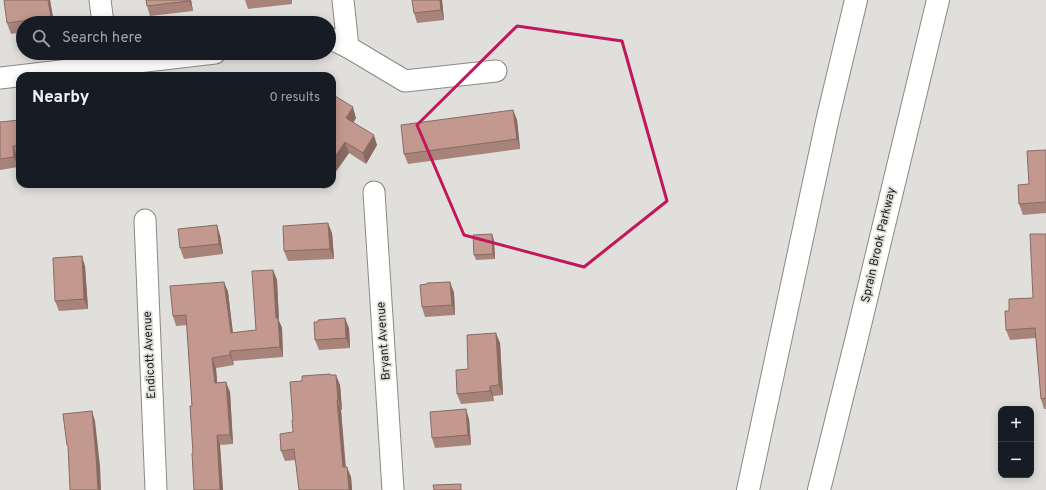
<!DOCTYPE html>
<meta charset="utf-8">
<style>
:root{--surface:#171b24;--page:#242831;--text:#f1f3f6;--muted:#9ea1a6;--line:#363941}
body{margin:0;font-family:Overpass,sans-serif;background:var(--page);color:var(--text)}
.controls{position:absolute;right:12px;bottom:12px;display:grid;overflow:hidden;border-radius:8px;box-shadow:0 2px 10px #0003}
.controls button{width:36px;height:36px;display:grid;place-items:center;padding:0;border:0;border-bottom:1px solid var(--line);background:var(--surface);color:var(--text);font:20px sans-serif}
.list{margin:0;padding:0;list-style:none}
h2{display:flex;justify-content:space-between;align-items:center;height:52px;margin:0;padding:0 16px;font-size:17px}
h2 small{font-size:13px;font-weight:400;color:var(--muted)}
.icon{flex:none;width:22px;height:22px;fill:none;stroke:currentColor;stroke-width:2;stroke-linecap:round;stroke-linejoin:round}
.map{position:relative;flex:none;width:1046px;height:490px;overflow:hidden}
.search{position:absolute;background:var(--surface);box-shadow:0 2px 10px #0003;left:16px;top:16px;width:320px;height:44px;display:flex;align-items:center;gap:10px;box-sizing:border-box;padding:0 14px;border-radius:22px;color:var(--muted);font-size:15px}
.panel{position:absolute;background:var(--surface);box-shadow:0 2px 10px #0003;left:16px;top:72px;width:320px;height:116px;border-radius:12px}
.map>svg:first-child{display:block}
.lines{fill:none;stroke-linecap:round;stroke-linejoin:round}
.minor-casing{stroke:#8a8985;stroke-width:23}
.highway-casing{stroke:#8a8985;stroke-width:24}
.minor{stroke:#fff;stroke-width:21}
.highway{stroke:#fff;stroke-width:22}
.wall{fill:#a8837a}
.shaded-wall{fill:#886a63}
.building{fill:#c3988e;stroke:#886a63}
.marked{fill:none;stroke:#c2185b;stroke-width:3;stroke-linejoin:round}
.labels{text-anchor:middle;dominant-baseline:central;stroke-width:3.5;stroke-linejoin:round;paint-order:stroke}
.street-label{font-size:12px;fill:#1b1b19;stroke:#e0dfdb}
</style>
<div class="map">
<svg width="1046" height="490" viewBox="0 0 1046 490">
<rect width="100%" height="100%" fill="#e0dfdb"/>
<g class="lines">
<defs>
<g id="minor">
<path d="M 100,0 L 103,23"/>
<path d="M 343,0 L 348,47"/>
<path d="M 329,38 L 348,47 L 405,81 L 496,71"/>
<path d="M 0,78 L 215,53"/>
<path d="M 374,192 L 393,490"/>
<path d="M 145,220 L 156,490"/>
</g>
<g id="highway">
<path d="M 748,490 L 828,117 L 856,0"/>
<path d="M 819,490 L 858,333 L 938,0"/>
</g>
</defs>
<!-- minor casing -->
<use href="#minor" class="minor-casing"/>
<!-- highway casing -->
<use href="#highway" class="highway-casing"/>
<!-- minor -->
<use href="#minor" class="minor"/>
<!-- highway -->
<use href="#highway" class="highway"/>
</g>
<!-- wall -->
<g class="wall">
<path d="M 50,0 L 54,23 L 23,23 L 23,32 L 11,34 L 7,23 Z"/>
<path d="M 146,0 L 191,0 L 193,11 L 150,16 L 147,6 Z"/>
<path d="M 245,0 L 292,0 L 292,4 L 248,9 Z"/>
<path d="M 412,0 L 442,0 L 444,20 L 417,23 L 414,13 Z"/>
<path d="M 332,94 L 356,118 L 353,123 L 377,145 L 366,164 L 349,153 L 332,177 Z"/>
<path d="M 513,110 L 517,120 L 520,149 L 408,164 L 404,154 Z"/>
<path d="M 20,120 L 20,156 L 17,156 L 18,167 L 0,170 L 0,122 Z"/>
<path d="M 1046,150 L 1046,213 L 1023,215 L 1019,204 Z"/>
<path d="M 316,184 L 327,184 L 324,189 Z"/>
<path d="M 332,233 L 334,259 L 288,261 L 284,251 Z"/>
<path d="M 1046,234 L 1046,409 L 1044,409 L 1041,399 L 1036,338 L 1010,340 L 1006,330 L 1009,311 L 1033,298 Z"/>
<path d="M 220,235 L 223,254 L 184,259 L 180,248 Z"/>
<path d="M 494,240 L 495,259 L 476,260 L 474,255 Z"/>
<path d="M 85,266 L 88,309 L 59,311 L 55,301 Z"/>
<path d="M 273,270 L 277,280 L 279,321 L 282,328 L 283,357 L 233,361 L 234,365 L 216,368 L 217,383 L 230,392 L 233,444 L 220,445 L 223,490 L 194,490 L 192,406 L 187,325 L 176,326 L 173,316 L 224,282 L 228,292 L 233,333 L 256,330 Z"/>
<path d="M 450,282 L 454,293 L 455,315 L 425,317 L 422,307 Z"/>
<path d="M 349,328 L 350,348 L 319,350 L 315,340 Z"/>
<path d="M 500,343 L 503,395 L 493,396 L 494,401 L 461,404 L 457,394 L 468,369 Z"/>
<path d="M 330,375 L 340,385 L 342,410 L 341,410 L 346,467 L 351,477 L 352,490 L 299,490 L 296,460 L 285,461 L 281,451 L 293,432 L 293,420 L 302,381 Z"/>
<path d="M 469,419 L 471,445 L 435,448 L 432,438 Z"/>
</g>
<!-- shaded-wall -->
<g class="shaded-wall">
<path d="M 48,0 L 50,0 L 54,23 L 53,23 L 51,17 Z"/>
<path d="M 189,0 L 191,0 L 193,11 Z"/>
<path d="M 440,0 L 442,0 L 444,20 L 441,10 Z"/>
<path d="M 353,107 L 356,118 L 350,128 L 346,118 Z"/>
<path d="M 513,110 L 517,120 L 520,149 L 517,139 Z"/>
<path d="M 374,135 L 377,145 L 366,164 L 363,153 Z"/>
<path d="M 345,142 L 349,153 L 332,177 L 332,161 Z"/>
<path d="M 13,146 L 17,156 L 18,167 L 14,157 Z"/>
<path d="M 322,184 L 327,184 L 324,189 Z"/>
<path d="M 328,223 L 332,233 L 334,259 L 330,249 Z"/>
<path d="M 217,225 L 220,235 L 223,254 L 219,244 Z"/>
<path d="M 492,234 L 494,240 L 495,259 L 493,254 Z"/>
<path d="M 82,256 L 85,266 L 88,309 L 84,299 Z"/>
<path d="M 273,270 L 277,280 L 279,321 L 282,328 L 283,357 L 280,347 L 276,318 Z"/>
<path d="M 224,282 L 228,292 L 234,343 L 231,333 Z"/>
<path d="M 450,282 L 454,293 L 455,315 L 452,305 Z"/>
<path d="M 345,318 L 349,328 L 350,348 L 346,338 Z"/>
<path d="M 496,333 L 500,343 L 503,395 L 499,385 Z"/>
<path d="M 230,351 L 233,361 L 234,365 L 230,355 Z"/>
<path d="M 212,358 L 216,368 L 218,393 L 215,383 Z"/>
<path d="M 336,375 L 340,385 L 342,410 L 338,400 Z"/>
<path d="M 226,382 L 230,392 L 233,444 L 230,435 Z"/>
<path d="M 490,386 L 493,396 L 494,401 L 490,391 Z"/>
<path d="M 337,400 L 341,410 L 346,477 L 343,467 Z"/>
<path d="M 466,409 L 469,419 L 471,445 L 468,435 Z"/>
<path d="M 92,411 L 95,421 L 100,466 L 101,490 L 98,490 Z"/>
<path d="M 217,435 L 220,445 L 223,490 L 220,490 Z"/>
<path d="M 347,467 L 351,477 L 352,490 L 349,490 Z"/>
</g>
<!-- building -->
<g class="building">
<path d="M 4,0 L 48,0 L 51,17 L 7,23 Z"/>
<path d="M 146,0 L 189,0 L 189,1 L 147,6 Z"/>
<path d="M 412,0 L 440,0 L 441,10 L 414,13 Z"/>
<path d="M 332,94 L 353,107 L 346,118 L 374,135 L 363,153 L 345,142 L 332,161 L 332,133 L 335,128 L 332,126 Z"/>
<path d="M 513,110 L 517,139 L 404,154 L 401,125 Z"/>
<path d="M 20,120 L 20,145 L 13,146 L 14,157 L 0,159 L 0,122 Z"/>
<path d="M 1046,150 L 1046,202 L 1019,204 L 1018,185 L 1029,184 L 1027,151 Z"/>
<path d="M 328,223 L 330,249 L 284,251 L 283,226 Z"/>
<path d="M 217,225 L 219,244 L 180,248 L 178,229 Z"/>
<path d="M 492,234 L 493,254 L 474,255 L 473,235 Z"/>
<path d="M 1030,234 L 1046,234 L 1046,398 L 1041,399 L 1035,328 L 1006,330 L 1005,311 L 1009,311 L 1009,299 L 1033,298 Z"/>
<path d="M 82,256 L 84,299 L 55,301 L 53,258 Z"/>
<path d="M 273,270 L 276,318 L 278,318 L 280,347 L 230,351 L 230,355 L 212,358 L 215,383 L 226,382 L 230,435 L 217,435 L 220,490 L 194,490 L 192,453 L 193,453 L 190,406 L 192,406 L 186,315 L 173,316 L 170,286 L 224,282 L 231,333 L 256,330 L 252,271 Z"/>
<path d="M 450,282 L 452,305 L 422,307 L 420,285 L 427,284 L 427,283 Z"/>
<path d="M 345,318 L 346,338 L 315,340 L 314,322 L 318,322 L 318,320 Z"/>
<path d="M 496,333 L 499,385 L 490,386 L 490,391 L 457,394 L 456,370 L 468,369 L 467,335 Z"/>
<path d="M 330,374 L 330,375 L 336,375 L 338,400 L 337,400 L 343,467 L 347,467 L 349,490 L 299,490 L 294,449 L 281,451 L 280,434 L 293,432 L 292,420 L 293,420 L 290,382 L 302,381 L 302,376 Z"/>
<path d="M 466,409 L 468,435 L 432,438 L 430,412 Z"/>
<path d="M 92,411 L 96,456 L 98,490 L 70,490 L 68,445 L 67,445 L 63,414 Z"/>
<path d="M 461,484 L 461,490 L 434,490 L 433,485 Z"/>
</g>
<!-- marked area -->
<path class="marked" d="M 517,26 L 622,41 L 667,201 L 584,267 L 464,235 L 417,125 Z"/>
<g class="labels">
<!-- street labels -->
<g class="street-label">
<text transform="translate(879 245) rotate(-77)">Sprain Brook Parkway</text>
<text transform="translate(384 341) rotate(-94)">Bryant Avenue</text>
<text transform="translate(150 355) rotate(-93)">Endicott Avenue</text>
</g>
</g>
</svg>
<div class="controls">
<button>+</button>
<button>−</button>
</div>
<div class="search"><svg class="icon" aria-label="search" viewBox="0 0 24 24"><circle cx="10" cy="10" r="6"/><path d="M15 15l6 6"/></svg>Search here</div>
<section class="panel">
<h2>Nearby<small>0 results</small></h2>
<ul class="list">
</ul>
</section>
</div>
